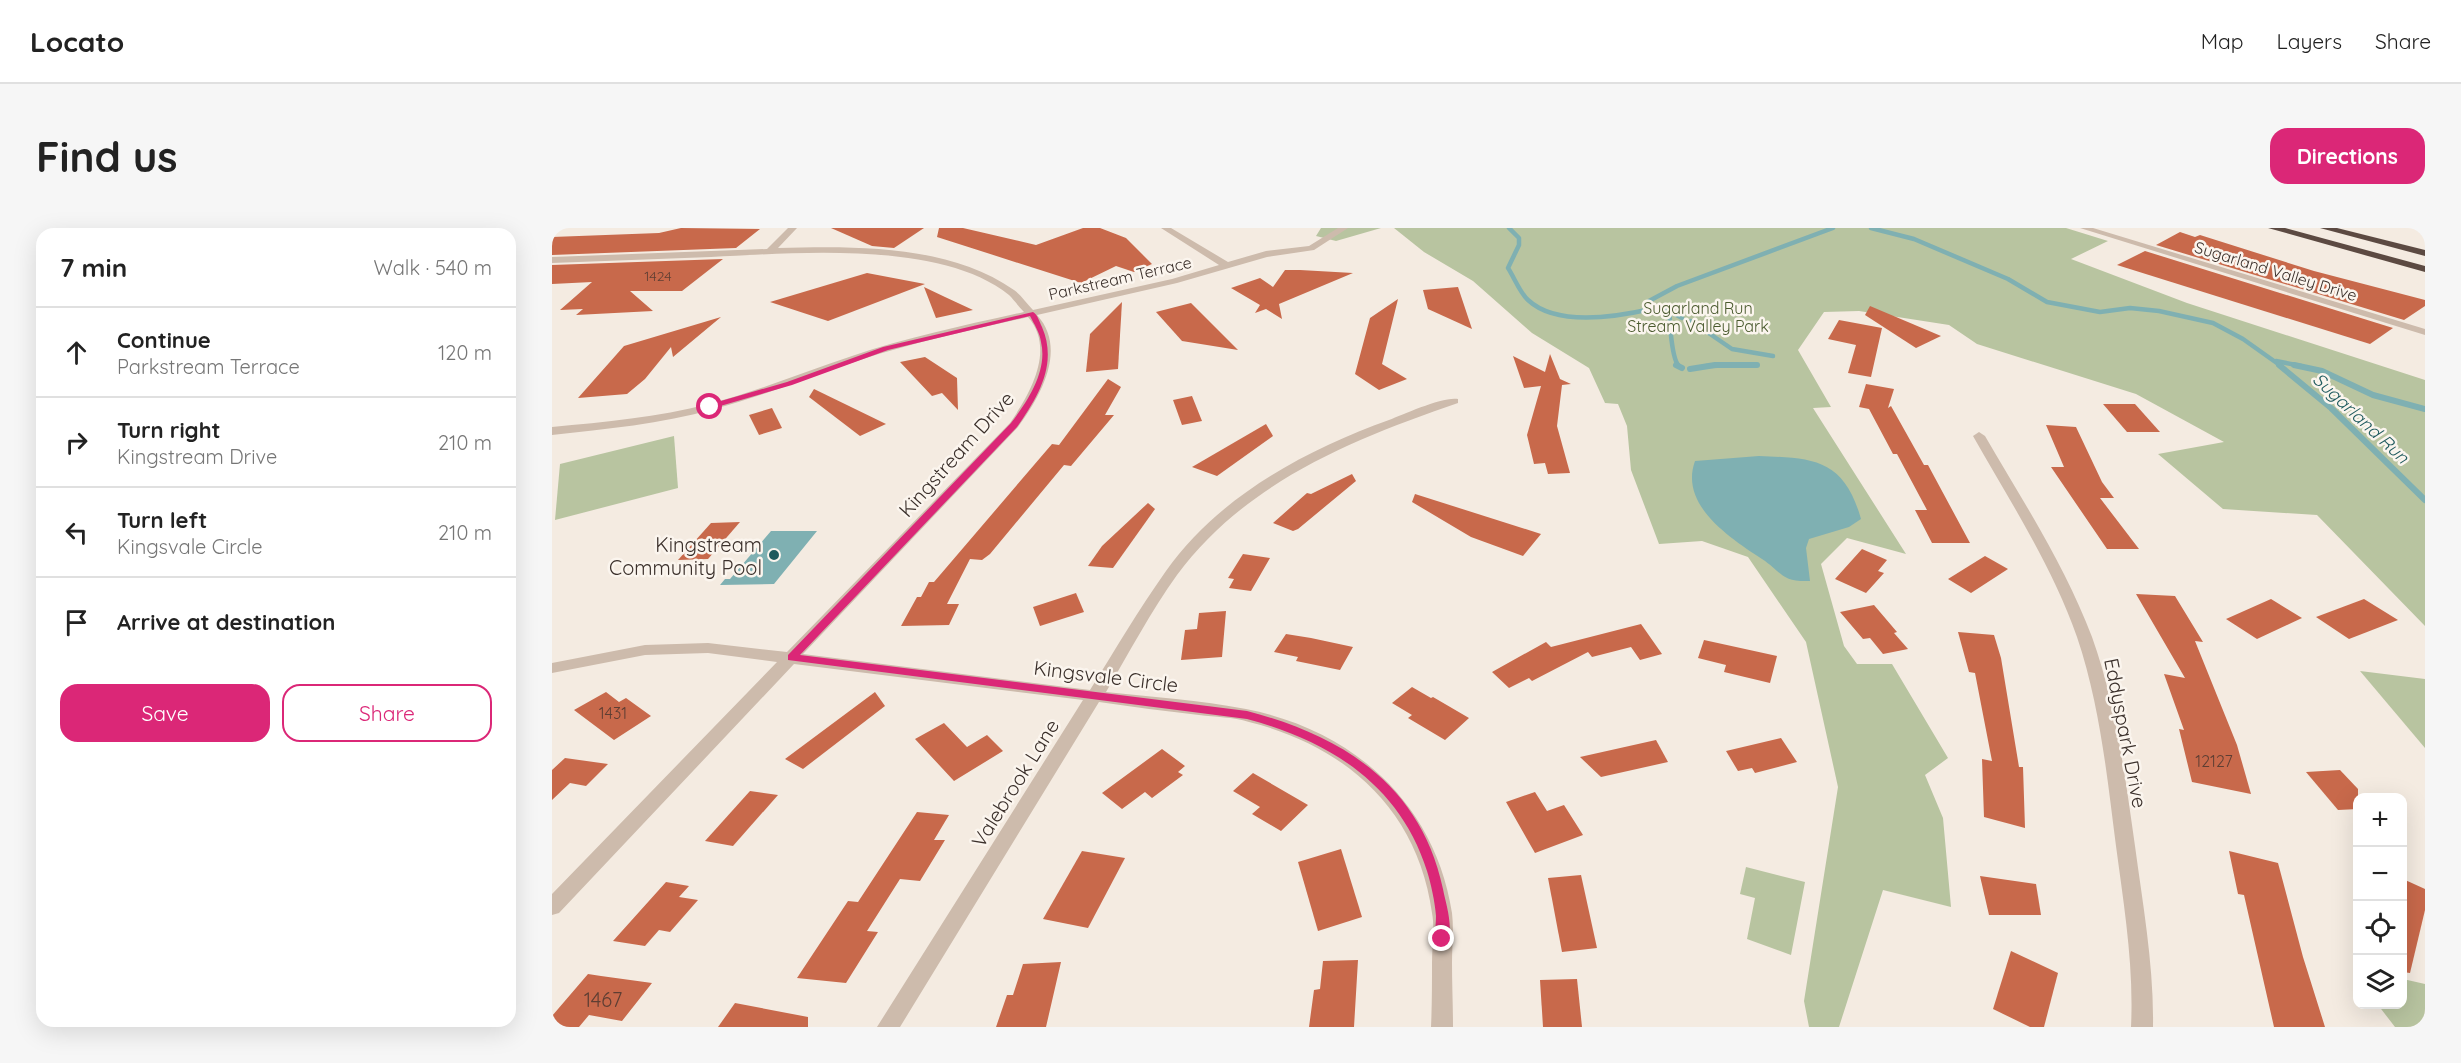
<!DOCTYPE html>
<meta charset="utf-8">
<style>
:root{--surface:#fff;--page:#f6f6f6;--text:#222;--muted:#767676;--line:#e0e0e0;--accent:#db2777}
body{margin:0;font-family:Quicksand,sans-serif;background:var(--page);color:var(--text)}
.controls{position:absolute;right:18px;bottom:18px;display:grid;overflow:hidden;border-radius:12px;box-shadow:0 6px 24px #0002}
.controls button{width:54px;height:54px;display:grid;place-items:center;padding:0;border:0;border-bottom:2px solid var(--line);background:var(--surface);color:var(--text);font:30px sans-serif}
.stop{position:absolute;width:18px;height:18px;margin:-14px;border:4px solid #db2777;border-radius:50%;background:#fff}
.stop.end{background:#db2777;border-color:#fff;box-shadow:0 2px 6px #0008}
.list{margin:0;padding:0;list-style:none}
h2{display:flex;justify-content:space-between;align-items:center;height:78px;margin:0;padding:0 24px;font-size:26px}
h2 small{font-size:20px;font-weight:400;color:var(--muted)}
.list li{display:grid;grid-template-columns:39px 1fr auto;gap:18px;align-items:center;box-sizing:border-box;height:90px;padding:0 24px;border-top:2px solid var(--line)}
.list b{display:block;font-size:22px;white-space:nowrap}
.list p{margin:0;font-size:20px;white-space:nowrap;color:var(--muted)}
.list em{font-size:20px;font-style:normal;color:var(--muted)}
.actions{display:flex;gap:12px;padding:18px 24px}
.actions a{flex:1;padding:14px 0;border:2px solid var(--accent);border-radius:18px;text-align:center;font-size:21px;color:var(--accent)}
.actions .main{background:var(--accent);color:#fff}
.icon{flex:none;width:33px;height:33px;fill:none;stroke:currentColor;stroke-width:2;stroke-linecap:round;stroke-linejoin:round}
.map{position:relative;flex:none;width:1873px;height:799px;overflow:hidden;border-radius:18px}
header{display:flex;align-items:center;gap:36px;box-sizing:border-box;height:84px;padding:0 30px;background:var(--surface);border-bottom:2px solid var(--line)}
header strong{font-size:28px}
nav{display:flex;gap:33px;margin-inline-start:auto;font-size:21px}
.intro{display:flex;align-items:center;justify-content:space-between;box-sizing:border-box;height:144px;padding:0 36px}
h1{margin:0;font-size:42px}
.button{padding:15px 27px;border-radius:18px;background:var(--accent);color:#fff;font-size:21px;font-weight:700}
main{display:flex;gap:36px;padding:0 36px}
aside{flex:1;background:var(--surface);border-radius:18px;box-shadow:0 6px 24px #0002}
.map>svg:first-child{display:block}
.green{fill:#b8c4a0}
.water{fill:#7fb0b2}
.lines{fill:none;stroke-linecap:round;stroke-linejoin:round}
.stream-far1{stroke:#7fb0b2;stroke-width:4.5}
.stream{stroke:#7fb0b2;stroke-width:6}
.building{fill:#c8694b}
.minor{fill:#cdbbac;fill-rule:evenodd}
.highway{fill:#5c4a42;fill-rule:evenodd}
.route{fill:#db2777}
.poi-dot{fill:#1f5a5e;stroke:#fbf5ee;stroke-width:2}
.labels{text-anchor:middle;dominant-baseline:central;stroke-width:5;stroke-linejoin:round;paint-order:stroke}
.far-number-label{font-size:14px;fill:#5e3e33}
.far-street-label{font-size:16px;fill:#3b302b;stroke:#fbf5ee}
.far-park-label{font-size:16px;fill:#4a5a2e;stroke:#fbf5ee}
.number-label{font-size:16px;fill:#5e3e33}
.far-water-label{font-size:18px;font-style:italic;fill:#1f5a5e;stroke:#fbf5ee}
.street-label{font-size:20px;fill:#3b302b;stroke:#fbf5ee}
.poi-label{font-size:20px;fill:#3b302b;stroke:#fbf5ee;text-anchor:end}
.near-number-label{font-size:20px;fill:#5e3e33}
</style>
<header>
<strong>Locato</strong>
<nav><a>Map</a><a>Layers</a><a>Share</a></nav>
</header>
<div class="intro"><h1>Find us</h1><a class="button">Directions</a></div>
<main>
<aside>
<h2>7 min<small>Walk · 540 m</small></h2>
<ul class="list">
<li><svg class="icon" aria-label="ahead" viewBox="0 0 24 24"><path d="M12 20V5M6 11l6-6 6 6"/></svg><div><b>Continue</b><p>Parkstream Terrace</p></div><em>120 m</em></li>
<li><svg class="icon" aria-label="right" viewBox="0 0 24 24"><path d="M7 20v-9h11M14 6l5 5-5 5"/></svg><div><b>Turn right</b><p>Kingstream Drive</p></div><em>210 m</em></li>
<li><svg class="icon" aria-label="left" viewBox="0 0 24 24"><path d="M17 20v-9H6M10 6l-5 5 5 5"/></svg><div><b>Turn left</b><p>Kingsvale Circle</p></div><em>210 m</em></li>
<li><svg class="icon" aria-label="arrive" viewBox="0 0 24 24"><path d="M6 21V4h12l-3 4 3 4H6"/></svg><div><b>Arrive at destination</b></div></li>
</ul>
<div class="actions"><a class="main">Save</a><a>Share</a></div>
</aside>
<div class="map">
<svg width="1873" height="799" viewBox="0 0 1873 799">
<rect width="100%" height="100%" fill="#f4ebe1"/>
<!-- green -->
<g class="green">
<path d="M 769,0 L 829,0 L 784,13 L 764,8 Z"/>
<path d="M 842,0 L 1514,0 L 1556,13 L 1519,31 L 1635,75 L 1873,152 L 1873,398 L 1765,287 L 1671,281 L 1606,226 L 1672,214 L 1584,166 L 1425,116 L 1397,97 L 1307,83 L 1272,84 L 1246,122 L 1279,179 L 1261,180 L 1354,326 L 1295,310 L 1269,336 L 1292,418 L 1305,436 L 1340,436 L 1396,530 L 1373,547 L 1391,590 L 1399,679 L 1331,662 L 1287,799 L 1257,799 L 1252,773 L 1286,559 L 1254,414 L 1196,329 L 1150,313 L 1107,316 L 1079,242 L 1075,198 L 1066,176 L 1053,175 L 1037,140 L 980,105 L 921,53 L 872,24 Z"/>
<path d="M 122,208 L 126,260 L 3,292 L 8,236 Z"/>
<path d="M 1808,443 L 1873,451 L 1873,520 Z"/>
<path d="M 1194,639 L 1253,654 L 1239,727 L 1195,711 L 1203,670 L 1188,666 Z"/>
<path d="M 1851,751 L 1873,756 L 1873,799 L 1843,799 L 1826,777 L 1850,776 Z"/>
</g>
<!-- water -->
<g class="water">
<path d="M 1207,228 C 1260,230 1292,230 1309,291 L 1297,299 L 1257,311 L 1254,320 L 1258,353 C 1229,354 1231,345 1210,331 C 1178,310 1127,277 1143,233 Z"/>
<path d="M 219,303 L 265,303 L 222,356 L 168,357 L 173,351 L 178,351 Z"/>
</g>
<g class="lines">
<!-- stream-far1 -->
<g class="stream-far1">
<path d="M 957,0 L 967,10 L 967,17 L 956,40 C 962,49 968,65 976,72 C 1005,99 1064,89 1099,81 L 1097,73 L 1125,58 L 1281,0"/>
<path d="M 1319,0 L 1362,11 L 1456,51 L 1495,74 L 1548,84 L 1578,80 L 1607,83 L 1661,95 L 1691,111 L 1729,138"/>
<path d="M 1098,78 L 1118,82 C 1117,93 1120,132 1127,138"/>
<path d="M 1119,84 L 1130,90"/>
<path d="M 1139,93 L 1180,121 L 1221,128"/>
<path d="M 1724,133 L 1749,138"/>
<path d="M 1154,138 L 1205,137"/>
</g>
<!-- stream -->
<g class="stream">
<path d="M 1124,137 L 1130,140"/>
<path d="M 1727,137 L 1779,180 L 1873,272"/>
<path d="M 1742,137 L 1770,143 L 1821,167 L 1873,181"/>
<path d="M 1138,141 L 1163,137 L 1205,137"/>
</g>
</g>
<!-- building -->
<g class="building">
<path d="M 129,0 L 208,1 L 184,20 L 0,27 L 0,9 L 107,5 Z"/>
<path d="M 279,0 L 372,0 L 342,20 L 320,18 Z"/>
<path d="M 387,0 L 411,0 L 484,17 L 531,0 L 548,0 L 574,10 L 600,36 L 582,44 L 564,38 L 529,55 L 385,9 Z"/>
<path d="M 1628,4 L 1643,9 L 1648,7 L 1762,43 L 1873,72 L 1873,78 L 1852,92 L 1604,17 Z"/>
<path d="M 1593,23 L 1841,100 L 1818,116 L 1565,37 Z"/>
<path d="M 171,31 L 130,63 L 78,63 L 101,83 L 24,87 L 31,81 L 8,82 L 40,54 L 0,56 L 0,37 Z"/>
<path d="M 733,42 L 748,42 L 801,45 L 727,76 L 730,91 L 714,81 L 703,85 L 708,77 L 679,60 L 708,50 L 721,59 Z"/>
<path d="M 315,45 L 373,56 L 276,93 L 218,74 Z"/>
<path d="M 372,59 L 393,69 L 421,82 L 384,90 Z"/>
<path d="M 906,59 L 920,101 L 876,81 L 871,62 Z"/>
<path d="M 846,71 L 830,136 L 855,151 L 827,162 L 803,146 L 818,90 Z"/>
<path d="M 570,74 L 566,141 L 534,144 L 538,106 Z"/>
<path d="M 639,75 L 686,122 L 630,113 L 604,84 Z"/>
<path d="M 1318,78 L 1389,108 L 1364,120 L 1313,87 Z"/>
<path d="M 169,89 L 121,129 L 119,119 L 93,151 L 75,166 L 26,170 L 72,118 Z"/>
<path d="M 1287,92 L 1330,100 L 1319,149 L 1296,145 L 1304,117 L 1276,111 Z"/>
<path d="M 998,126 L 1008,151 L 1019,156 L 1010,157 L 1005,198 L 1018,245 L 996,246 L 993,235 L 982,236 L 975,207 L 989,158 L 972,160 L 961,128 L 993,144 Z"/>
<path d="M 373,129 L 405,150 L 406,182 L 390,165 L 380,168 L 348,134 Z"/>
<path d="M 556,151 L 569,159 L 553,187 L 562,187 L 519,238 L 512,237 L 438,326 L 430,332 L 418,331 L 395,376 L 407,376 L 397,397 L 349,398 L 365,369 L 369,369 L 377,354 L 382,354 L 500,216 L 507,217 Z"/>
<path d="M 1314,156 L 1342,161 L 1336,180 L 1339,178 L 1372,237 L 1376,237 L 1418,315 L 1380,315 L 1363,282 L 1375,282 L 1345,226 L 1341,226 L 1317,181 L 1307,179 Z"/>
<path d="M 262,161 L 334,196 L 308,208 L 257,169 Z"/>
<path d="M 640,168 L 650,193 L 630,197 L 621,172 Z"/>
<path d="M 1551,176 L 1583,176 L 1608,204 L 1575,204 Z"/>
<path d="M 220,180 L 230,200 L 207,207 L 197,187 Z"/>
<path d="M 714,196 L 721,208 L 665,248 L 640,239 Z"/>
<path d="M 1494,197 L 1524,199 L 1550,254 L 1562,270 L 1548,270 L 1587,321 L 1555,321 L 1499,239 L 1512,239 Z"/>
<path d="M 800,246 L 804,253 L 746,301 L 741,303 L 721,295 L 755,265 L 759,266 Z"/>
<path d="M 863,266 L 989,306 L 971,328 L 919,309 L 860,274 Z"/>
<path d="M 596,275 L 603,281 L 561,340 L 536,338 L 550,318 Z"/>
<path d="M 188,294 L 156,331 L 126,332 L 159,295 Z"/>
<path d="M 1310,321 L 1335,332 L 1326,343 L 1332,345 L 1314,365 L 1283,351 Z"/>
<path d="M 691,326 L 718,330 L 699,363 L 677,360 L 682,351 L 676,350 Z"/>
<path d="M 1433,328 L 1456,341 L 1419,365 L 1396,351 Z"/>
<path d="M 524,365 L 532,384 L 488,398 L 481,379 Z"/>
<path d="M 1584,366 L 1623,368 L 1651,414 L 1643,413 L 1685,517 L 1699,566 L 1640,554 L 1627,501 L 1632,502 L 1612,446 L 1633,450 Z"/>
<path d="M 1719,371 L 1750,390 L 1705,411 L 1674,391 Z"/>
<path d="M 1812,371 L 1846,392 L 1797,411 L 1764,389 Z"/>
<path d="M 1322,377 L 1345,404 L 1342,405 L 1356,421 L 1331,426 L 1318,410 L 1311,411 L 1288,384 Z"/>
<path d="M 674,383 L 670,429 L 629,432 L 633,402 L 645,401 L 647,385 Z"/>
<path d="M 1089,396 L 1110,426 L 1088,432 L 1079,419 L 1040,429 L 1036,424 L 980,453 L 977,450 L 957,460 L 940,444 L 994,414 L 999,419 Z"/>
<path d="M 1406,404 L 1442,407 L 1449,430 L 1467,539 L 1471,539 L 1473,600 L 1432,589 L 1430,531 L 1440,533 L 1423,445 L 1417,444 Z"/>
<path d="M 734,406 L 759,410 L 801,419 L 788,442 L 744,433 L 746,429 L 722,424 Z"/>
<path d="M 1152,412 L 1225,428 L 1218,455 L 1172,444 L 1174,437 L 1146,430 Z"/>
<path d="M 860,459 L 879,470 L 881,469 L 917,490 L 893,512 L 856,490 L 860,487 L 840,475 Z"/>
<path d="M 54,464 L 67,474 L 74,470 L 99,488 L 62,512 L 22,482 Z"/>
<path d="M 323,464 L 333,478 L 251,541 L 233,531 Z"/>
<path d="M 392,495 L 415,519 L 435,507 L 451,523 L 402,553 L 363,511 Z"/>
<path d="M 1229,510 L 1245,534 L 1203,545 L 1200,540 L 1186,543 L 1174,523 Z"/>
<path d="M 1104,512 L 1116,534 L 1049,549 L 1028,529 Z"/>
<path d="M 610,521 L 633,538 L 626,544 L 631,547 L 600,570 L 593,564 L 570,581 L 550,565 Z"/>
<path d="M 13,530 L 56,536 L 34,558 L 18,555 L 0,572 L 0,542 Z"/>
<path d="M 1788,542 L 1806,561 L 1806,581 L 1786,582 L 1754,544 Z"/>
<path d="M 701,545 L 756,577 L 729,603 L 700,586 L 708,579 L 681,563 Z"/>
<path d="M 198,563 L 226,567 L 181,618 L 153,613 Z"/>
<path d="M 983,564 L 995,583 L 1012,577 L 1031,607 L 983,625 L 954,574 Z"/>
<path d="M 365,584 L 397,587 L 382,612 L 393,612 L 368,653 L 348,651 L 315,703 L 326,704 L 294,755 L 245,750 L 296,673 L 306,674 Z"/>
<path d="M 789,621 L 810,689 L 766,703 L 746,634 Z"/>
<path d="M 530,623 L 573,630 L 536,700 L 491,691 Z"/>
<path d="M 1677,623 L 1726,635 L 1751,729 L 1773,799 L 1722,799 L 1692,667 L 1686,666 Z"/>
<path d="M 1029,647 L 1045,720 L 1010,724 L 996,650 Z"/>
<path d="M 1428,648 L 1484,656 L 1489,687 L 1437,687 Z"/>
<path d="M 1851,651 L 1873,661 L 1873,682 L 1858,745 L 1851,744 Z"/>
<path d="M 114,654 L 137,658 L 127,669 L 146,672 L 118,704 L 107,702 L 93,718 L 61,713 Z"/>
<path d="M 1459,723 L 1506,745 L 1492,799 L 1478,799 L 1441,781 Z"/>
<path d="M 806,732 L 802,799 L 757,799 L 762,762 L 768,761 L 771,733 Z"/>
<path d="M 509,734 L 494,799 L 444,799 L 455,767 L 461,767 L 471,736 Z"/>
<path d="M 36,746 L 49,748 L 100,755 L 70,793 L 37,787 L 27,799 L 0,799 L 0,788 Z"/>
<path d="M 1025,751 L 1030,799 L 991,799 L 988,752 Z"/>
<path d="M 183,775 L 256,789 L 256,799 L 166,799 Z"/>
</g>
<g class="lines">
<!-- minor -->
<g class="minor">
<path d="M 236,0 L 245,0 L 226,20 C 302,18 396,16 462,62 C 469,67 475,76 481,82 L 620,51 L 667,37 L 609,0 L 619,0 L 676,34 L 714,23 L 757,18 L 786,0 L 796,0 L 762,22 L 715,29 L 625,55 L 485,87 C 516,121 488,169 466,199 L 251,426 L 538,462 C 563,422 587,381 614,343 C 667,268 754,222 837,192 C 852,186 892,168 906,171 L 906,175 C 801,211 694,254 625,347 C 599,383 577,425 554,464 C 600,469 648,472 694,481 C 801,502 883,575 900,685 C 902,701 900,719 900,735 C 900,756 901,778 901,799 L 879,799 C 880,778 880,756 880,735 C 880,718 883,701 880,685 C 866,582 794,518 697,494 C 681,489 663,489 647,487 C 614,483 580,479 547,474 L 348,799 L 325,799 L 531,472 L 242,436 L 7,685 L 0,687 L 0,666 L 225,434 L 156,425 L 93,427 L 0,445 L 0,435 L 93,417 L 156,415 L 235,424 L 458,195 C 478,166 504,121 476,89 C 420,102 363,114 308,132 C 259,148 212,168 162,181 C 109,196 54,201 0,207 L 0,199 C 53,194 106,189 157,176 C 206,163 252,144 300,128 C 356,109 414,97 472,84 C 467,79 462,72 457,67 C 389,12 242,25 159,29 C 106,31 53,33 0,35 L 0,29 L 215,21 Z"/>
<path d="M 1528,0 L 1541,0 L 1873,101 L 1873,107 Z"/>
<path d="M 1427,204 L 1433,208 C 1471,273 1513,338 1540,409 C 1564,476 1573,548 1583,618 C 1591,678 1602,738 1601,799 L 1579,799 C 1582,738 1572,678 1564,618 C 1555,548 1548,477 1525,409 C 1500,338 1458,273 1421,208 Z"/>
</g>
<!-- highway -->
<g class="highway">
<path d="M 1716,0 L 1733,0 L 1873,38 L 1873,44 Z"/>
<path d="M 1768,0 L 1785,0 L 1873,22 L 1873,28 Z"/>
</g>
</g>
<!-- route -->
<path class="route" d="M 481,84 C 486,87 487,93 490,99 C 506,136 486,169 465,199 L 248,427 L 695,483 C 791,508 869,557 891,661 C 894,677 902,699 895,715 L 885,715 C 882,707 884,697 884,688 C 883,674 879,656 875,643 C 848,557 778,513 695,491 L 236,432 L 236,427 L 459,195 C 475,174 496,143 489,114 C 488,105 482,96 478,88 L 336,122 L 240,157 L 158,181 L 155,177 L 235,154 L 331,119 Z"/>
<!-- markers -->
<circle class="poi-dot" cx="222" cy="327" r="6"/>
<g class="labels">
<!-- far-number labels -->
<g class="far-number-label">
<text x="106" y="48">1424</text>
</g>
<!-- far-street labels -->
<g class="far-street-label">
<text transform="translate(1724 43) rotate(17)">Sugarland Valley Drive</text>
<text transform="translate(568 50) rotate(-13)">Parkstream Terrace</text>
</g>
<!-- far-park labels -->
<g class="far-park-label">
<text x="1146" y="80">Sugarland Run<tspan x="1146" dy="18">Stream Valley Park</tspan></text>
</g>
<!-- number labels -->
<g class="number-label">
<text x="61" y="485">1431</text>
<text x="1662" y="533">12127</text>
</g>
<!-- far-water labels -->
<g class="far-water-label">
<text transform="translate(1809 190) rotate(43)">Sugarland Run</text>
</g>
<!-- street labels -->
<g class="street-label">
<text transform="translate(404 226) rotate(-48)">Kingstream Drive</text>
<text transform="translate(554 448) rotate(7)">Kingsvale Circle</text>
<text transform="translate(1574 505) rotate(79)">Eddyspark Drive</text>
<text transform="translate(463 555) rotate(-58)">Valebrook Lane</text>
</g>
<!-- poi labels -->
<g class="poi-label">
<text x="210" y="316">Kingstream<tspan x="210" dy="23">Community Pool</tspan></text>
</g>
<!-- near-number labels -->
<g class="near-number-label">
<text x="51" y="771">1467</text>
</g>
</g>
</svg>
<div class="controls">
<button>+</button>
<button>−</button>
<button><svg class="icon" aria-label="locate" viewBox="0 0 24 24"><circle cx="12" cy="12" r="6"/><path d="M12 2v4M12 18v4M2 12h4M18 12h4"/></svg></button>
<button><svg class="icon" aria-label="layers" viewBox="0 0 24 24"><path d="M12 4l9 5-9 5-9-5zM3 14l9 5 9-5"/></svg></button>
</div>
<div class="stop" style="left:158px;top:179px"></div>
<div class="stop end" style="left:890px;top:711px"></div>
</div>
</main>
